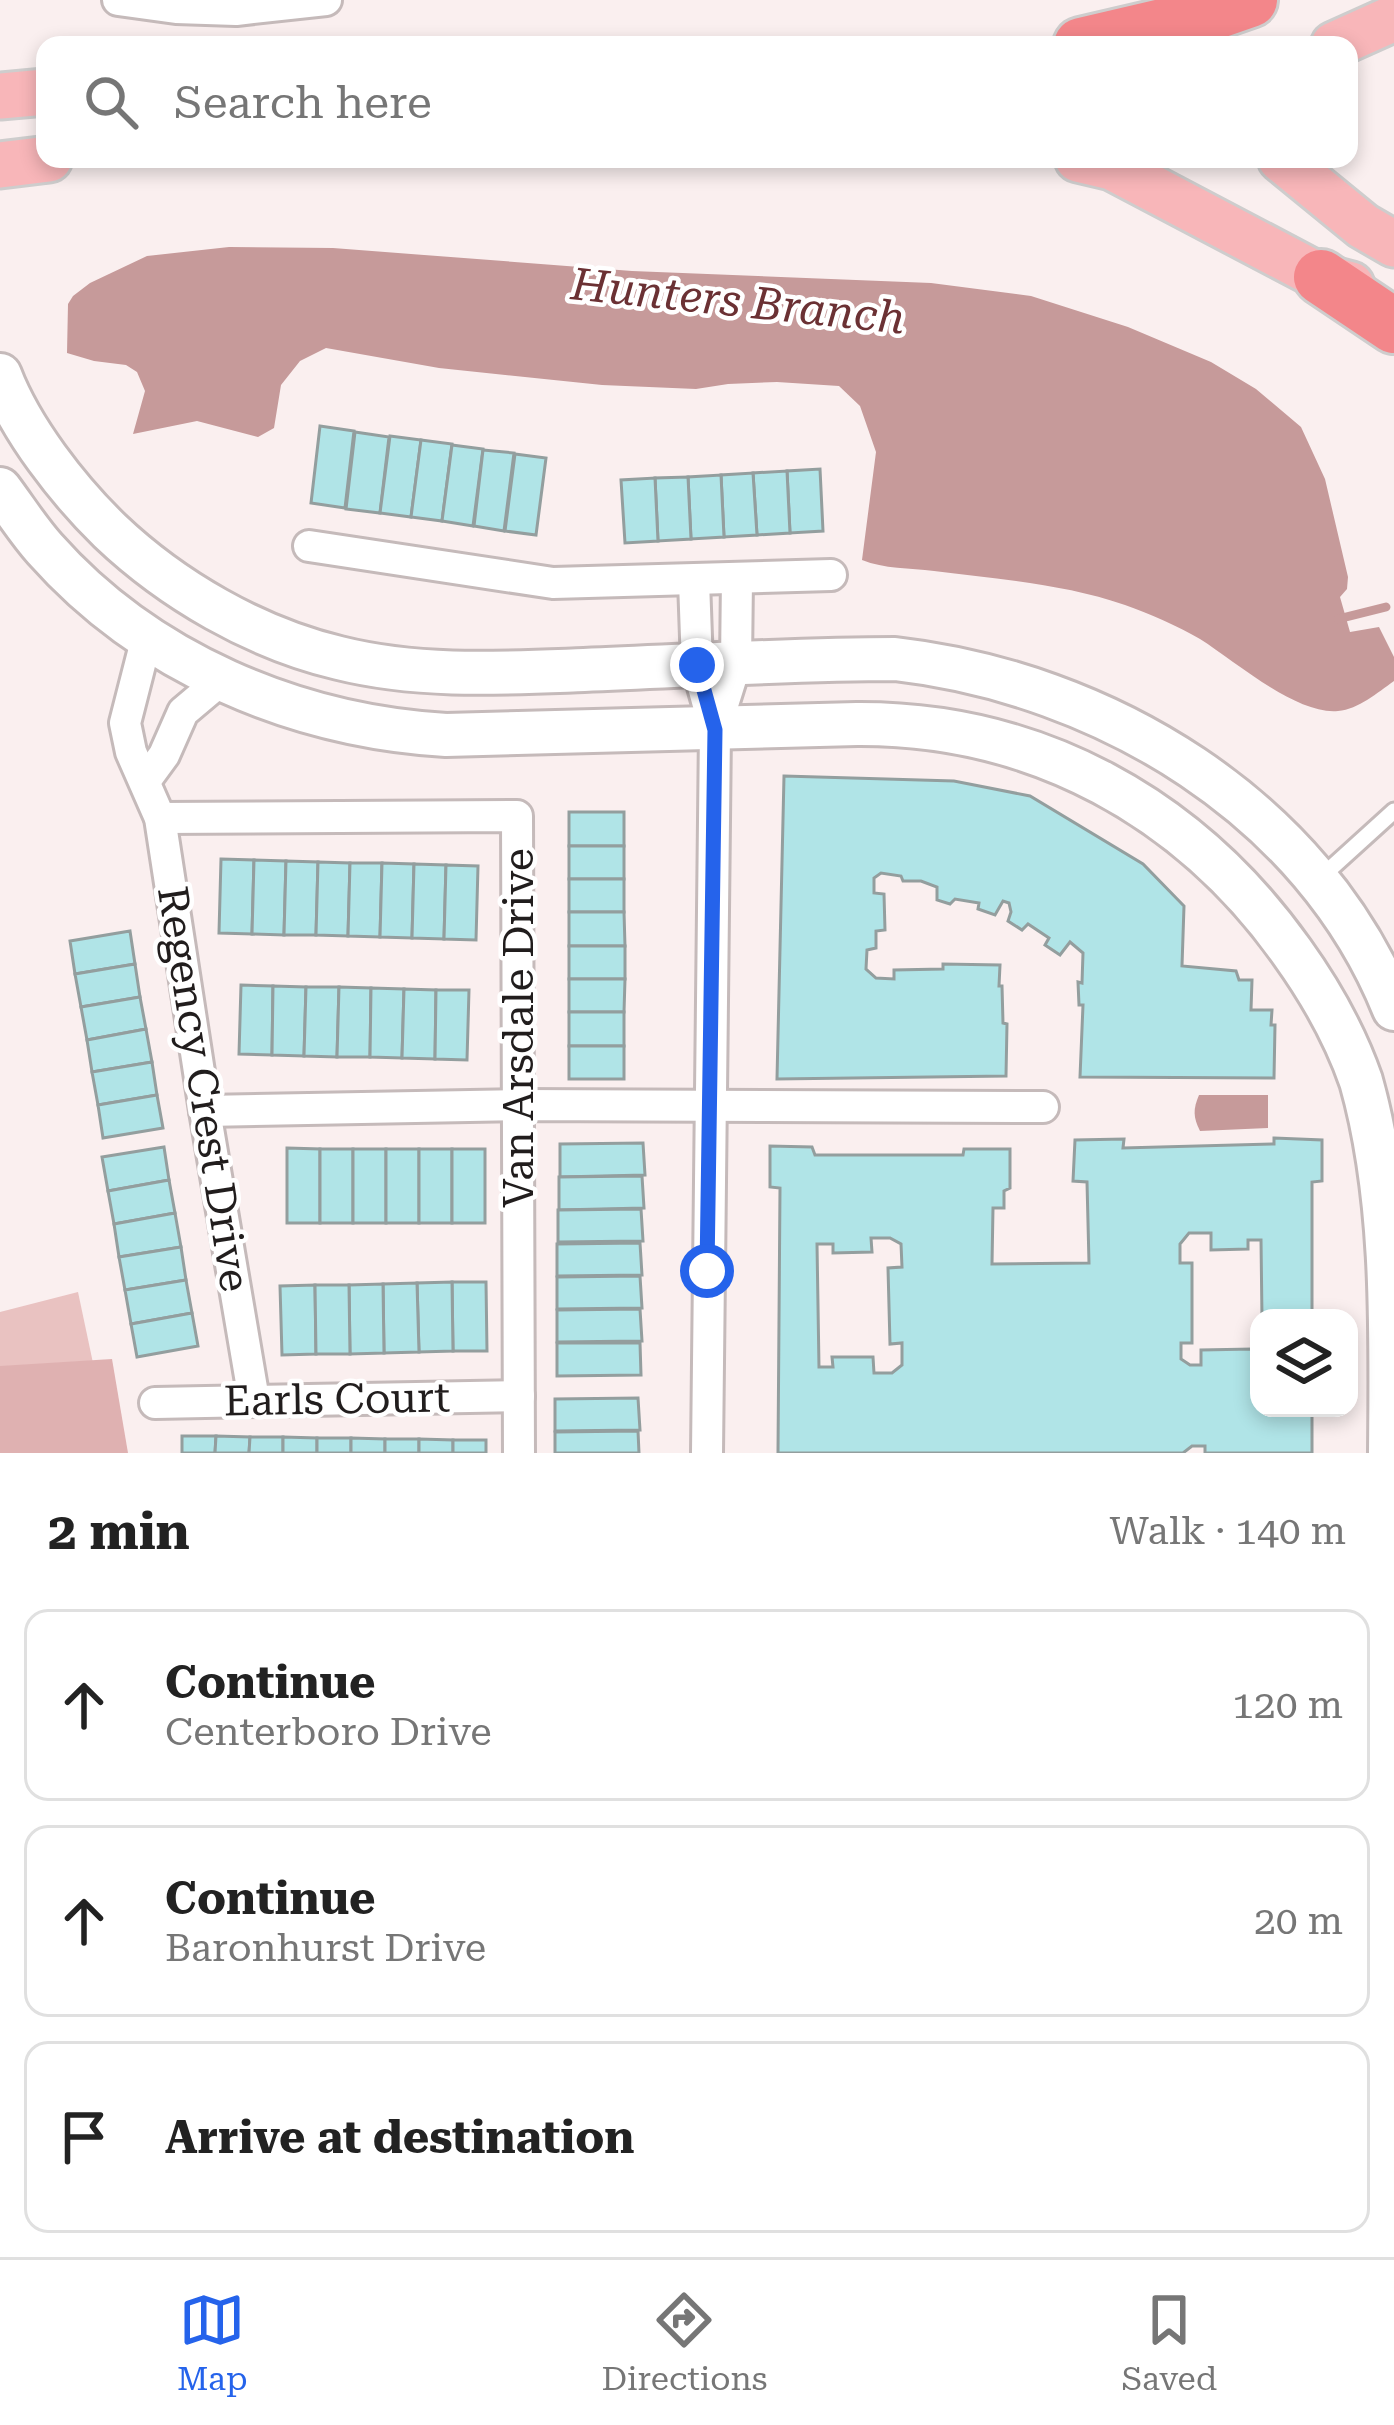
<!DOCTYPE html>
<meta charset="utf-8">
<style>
:root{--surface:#fff;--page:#f2f2f2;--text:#222;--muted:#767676;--line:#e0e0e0;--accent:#2563eb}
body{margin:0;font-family:"Roboto Serif",serif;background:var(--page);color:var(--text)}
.controls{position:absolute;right:36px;bottom:36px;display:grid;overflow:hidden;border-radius:24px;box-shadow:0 6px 18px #0003}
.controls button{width:108px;height:108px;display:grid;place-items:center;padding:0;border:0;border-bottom:3px solid var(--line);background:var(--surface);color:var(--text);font:60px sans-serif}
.stop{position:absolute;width:36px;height:36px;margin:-27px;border:9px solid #2563eb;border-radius:50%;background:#fff}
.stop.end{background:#2563eb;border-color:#fff;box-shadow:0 3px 12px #0008}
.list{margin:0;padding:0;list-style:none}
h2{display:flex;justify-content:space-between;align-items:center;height:156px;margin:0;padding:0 48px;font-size:51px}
h2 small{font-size:39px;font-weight:400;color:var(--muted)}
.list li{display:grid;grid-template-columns:78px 1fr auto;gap:36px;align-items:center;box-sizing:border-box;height:192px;margin:0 24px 24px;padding:0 24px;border:3px solid var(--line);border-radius:24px}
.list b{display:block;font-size:45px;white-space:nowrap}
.list p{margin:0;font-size:39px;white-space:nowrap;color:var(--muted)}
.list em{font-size:39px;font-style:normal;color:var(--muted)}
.icon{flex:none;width:66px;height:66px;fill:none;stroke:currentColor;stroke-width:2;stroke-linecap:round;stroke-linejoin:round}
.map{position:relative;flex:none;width:1394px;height:1453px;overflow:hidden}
.search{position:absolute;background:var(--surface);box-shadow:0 6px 18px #0003;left:36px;right:36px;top:36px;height:132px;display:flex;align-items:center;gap:30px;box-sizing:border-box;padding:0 42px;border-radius:24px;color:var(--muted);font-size:45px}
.sheet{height:804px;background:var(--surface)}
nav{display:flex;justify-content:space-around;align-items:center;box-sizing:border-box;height:168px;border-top:3px solid var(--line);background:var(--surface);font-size:33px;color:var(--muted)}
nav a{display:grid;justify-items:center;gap:6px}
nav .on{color:var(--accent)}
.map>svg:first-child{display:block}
.green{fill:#e9c2c1}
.forest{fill:#dfb1b1}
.water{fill:#c69a9a}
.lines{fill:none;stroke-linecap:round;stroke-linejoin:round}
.stream{stroke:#c69a9a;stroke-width:9}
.building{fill:#b0e4e7;stroke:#939e9e;stroke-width:3;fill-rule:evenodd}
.lane-casing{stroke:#c5baba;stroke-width:21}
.street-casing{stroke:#c5baba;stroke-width:36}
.secondary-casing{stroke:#c5baba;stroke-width:48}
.primary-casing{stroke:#cecdcd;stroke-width:51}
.highway-casing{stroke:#cecdcd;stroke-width:60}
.lane{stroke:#fff;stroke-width:15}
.street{stroke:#fff;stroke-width:30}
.secondary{stroke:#fff;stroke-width:42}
.primary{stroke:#f8b6b9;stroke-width:45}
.highway{stroke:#f3868a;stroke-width:54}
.route{stroke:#2563eb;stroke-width:15}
.labels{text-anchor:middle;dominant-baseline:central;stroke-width:9;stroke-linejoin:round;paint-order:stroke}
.street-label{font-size:42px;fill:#211d1d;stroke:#fff}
.water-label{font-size:45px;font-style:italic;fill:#6b3134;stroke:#fff}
</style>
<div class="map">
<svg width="1394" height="1453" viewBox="0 0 1394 1453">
<rect width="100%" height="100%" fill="#faefef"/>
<!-- green -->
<path class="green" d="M 78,1292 L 112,1453 L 0,1453 L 0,1312 Z"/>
<!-- forest -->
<path class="forest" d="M 112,1359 L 128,1453 L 0,1453 L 0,1366 Z"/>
<!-- water -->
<g class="water">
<path d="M 229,247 L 333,248 L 632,271 L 931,283 L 1031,296 L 1128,327 L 1211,362 L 1256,389 L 1301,427 L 1325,479 L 1348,577 L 1347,589 L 1340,597 L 1350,632 L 1379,627 L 1394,657 L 1394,681 C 1377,693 1359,709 1338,711 C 1296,715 1235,661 1200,639 C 1178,626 1150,614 1125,605 C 1064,584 997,579 934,571 C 910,568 884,569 862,560 L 876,452 L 860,406 L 839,386 L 777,382 L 728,384 L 696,389 L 602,385 L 439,368 L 326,348 L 300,361 L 281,385 L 274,428 L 258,437 L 197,421 L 133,434 L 145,391 L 137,372 L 126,365 L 94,361 L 67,353 L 68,304 L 73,296 L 90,283 L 147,256 Z"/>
<path d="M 1199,1095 L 1268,1095 L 1268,1128 L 1200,1131 C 1193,1117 1193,1109 1199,1095 Z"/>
</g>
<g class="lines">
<!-- stream -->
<path class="stream" d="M 1338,619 L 1386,607"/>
</g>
<!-- building -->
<g class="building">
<path d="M 320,426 L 354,431 L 345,508 L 311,503 Z"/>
<path d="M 355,432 L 389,437 L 380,513 L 346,509 Z"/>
<path d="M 390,436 L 421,440 L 411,517 L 380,513 Z"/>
<path d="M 421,440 L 452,444 L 442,521 L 411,517 Z"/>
<path d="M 452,445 L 483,449 L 473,526 L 442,521 Z"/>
<path d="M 483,450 L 514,453 L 504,531 L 474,526 Z"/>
<path d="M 515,454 L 546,458 L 536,535 L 505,531 Z"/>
<path d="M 820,469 L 823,531 L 790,533 L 787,471 Z"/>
<path d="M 787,471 L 790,533 L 757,535 L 753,473 Z"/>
<path d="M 753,473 L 757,535 L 724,537 L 721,475 Z"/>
<path d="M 721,475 L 724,537 L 691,539 L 688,477 Z"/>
<path d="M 688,477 L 691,539 L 658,541 L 655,478 Z"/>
<path d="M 655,478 L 658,541 L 625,543 L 621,480 Z"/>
<path d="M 784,776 L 954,781 L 1030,796 L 1143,864 L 1184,906 L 1182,966 L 1236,971 L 1239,980 L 1252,980 L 1251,1010 L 1272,1010 L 1271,1025 L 1275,1025 L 1274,1078 L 1080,1077 L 1083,1005 L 1079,1005 L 1078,982 L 1082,983 L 1083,953 L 1070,942 L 1060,955 L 1045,945 L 1049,938 L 1028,924 L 1022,930 L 1008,921 L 1011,912 L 1009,903 L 1003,901 L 995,915 L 978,909 L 979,903 L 955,899 L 950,904 L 937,900 L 937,887 L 921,881 L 903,881 L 901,876 L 881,873 L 874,878 L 874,893 L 884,894 L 885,930 L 876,931 L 876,948 L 867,950 L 866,969 L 876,978 L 894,979 L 894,970 L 943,969 L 943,964 L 1000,965 L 999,986 L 1002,986 L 1003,1023 L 1007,1024 L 1006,1076 L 777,1079 Z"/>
<rect x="569" y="812" width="55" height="34"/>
<rect x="569" y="846" width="55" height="33"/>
<path d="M 221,859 L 254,860 L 252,934 L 219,933 Z"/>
<path d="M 254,860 L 286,861 L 284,935 L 252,934 Z"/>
<path d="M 286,861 L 318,862 L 316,935 L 284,935 Z"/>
<path d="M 318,862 L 350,863 L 348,936 L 316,935 Z"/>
<path d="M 350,863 L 382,863 L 380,937 L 348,936 Z"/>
<path d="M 382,863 L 414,864 L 412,938 L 380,937 Z"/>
<path d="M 414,864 L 446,865 L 444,939 L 412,938 Z"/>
<path d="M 446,865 L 478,866 L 476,940 L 444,939 Z"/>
<rect x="569" y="879" width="55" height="33"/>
<path d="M 569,912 L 624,912 L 625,946 L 569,946 Z"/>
<path d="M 130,931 L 135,964 L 75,974 L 70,941 Z"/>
<rect x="569" y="946" width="56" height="33"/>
<path d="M 135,964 L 140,997 L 81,1007 L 75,974 Z"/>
<path d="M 569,979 L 625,979 L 624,1012 L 569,1012 Z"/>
<path d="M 241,985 L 273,986 L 272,1055 L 239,1054 Z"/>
<path d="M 273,986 L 306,987 L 304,1056 L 272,1055 Z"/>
<path d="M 306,987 L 339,987 L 337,1057 L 304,1056 Z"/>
<path d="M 339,987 L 371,988 L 370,1057 L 337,1057 Z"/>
<path d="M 371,988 L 404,989 L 402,1058 L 370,1057 Z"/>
<path d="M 404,989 L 436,990 L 435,1059 L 402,1058 Z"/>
<path d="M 436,990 L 469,990 L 467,1060 L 435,1059 Z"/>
<path d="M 140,997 L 146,1029 L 87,1040 L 81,1007 Z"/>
<rect x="569" y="1012" width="55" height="34"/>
<path d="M 146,1029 L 152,1062 L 92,1072 L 87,1040 Z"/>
<rect x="569" y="1046" width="55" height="33"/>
<path d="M 152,1062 L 157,1095 L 98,1105 L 92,1072 Z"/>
<path d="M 157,1095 L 163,1128 L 103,1138 L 98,1105 Z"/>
<path d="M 1274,1138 L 1322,1140 L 1322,1181 L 1312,1182 L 1312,1318 L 1262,1318 L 1261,1240 L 1248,1240 L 1248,1249 L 1211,1250 L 1211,1233 L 1189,1233 L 1180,1244 L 1180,1263 L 1192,1263 L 1192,1343 L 1181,1343 L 1181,1359 L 1190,1365 L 1201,1365 L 1201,1350 L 1252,1349 L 1252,1356 L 1259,1356 L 1259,1408 L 1312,1408 L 1312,1453 L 1205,1453 L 1205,1446 L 1192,1446 L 1183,1453 L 778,1453 L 780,1188 L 770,1187 L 770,1146 L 812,1147 L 815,1155 L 963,1155 L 964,1149 L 1010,1149 L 1010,1188 L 1004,1191 L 1004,1208 L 993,1208 L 992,1264 L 1089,1263 L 1087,1182 L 1073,1181 L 1075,1140 L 1124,1139 L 1123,1148 L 1274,1144 ZM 871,1238 L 890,1238 L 901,1244 L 902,1267 L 888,1268 L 890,1344 L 902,1343 L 902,1365 L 892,1373 L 874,1373 L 873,1357 L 832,1357 L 833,1367 L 819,1367 L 817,1244 L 833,1244 L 833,1253 L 872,1252 Z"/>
<path d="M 643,1143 L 645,1175 L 560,1177 L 560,1144 Z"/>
<path d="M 164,1147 L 169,1180 L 108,1191 L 102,1157 Z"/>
<path d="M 287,1148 L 320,1149 L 320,1223 L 287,1223 Z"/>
<rect x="320" y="1149" width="33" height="74"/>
<rect x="353" y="1149" width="33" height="74"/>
<rect x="386" y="1149" width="33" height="74"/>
<rect x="419" y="1149" width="33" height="74"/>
<rect x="452" y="1149" width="33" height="74"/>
<path d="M 642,1176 L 644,1208 L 559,1210 L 559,1177 Z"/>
<path d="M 169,1180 L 175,1213 L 114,1224 L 108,1191 Z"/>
<path d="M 641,1209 L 643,1241 L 558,1242 L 558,1210 Z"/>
<path d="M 175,1213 L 181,1247 L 119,1257 L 114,1224 Z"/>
<path d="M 640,1243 L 642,1275 L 557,1276 L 557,1244 Z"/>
<path d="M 181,1247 L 186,1280 L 125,1290 L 119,1257 Z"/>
<path d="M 640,1276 L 642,1308 L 557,1309 L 557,1277 Z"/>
<path d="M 186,1280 L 192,1313 L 131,1324 L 125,1290 Z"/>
<path d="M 452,1282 L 486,1282 L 487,1351 L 453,1351 Z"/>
<path d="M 452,1282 L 453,1351 L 419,1352 L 417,1283 Z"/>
<path d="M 417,1283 L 419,1352 L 384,1353 L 383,1284 Z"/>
<path d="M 383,1284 L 384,1353 L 350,1354 L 349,1285 Z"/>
<path d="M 315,1285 L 316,1354 L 282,1355 L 280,1286 Z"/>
<path d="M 315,1285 L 349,1285 L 350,1354 L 316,1354 Z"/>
<path d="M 640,1309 L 642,1341 L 557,1342 L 557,1310 Z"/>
<path d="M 192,1313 L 198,1346 L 137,1357 L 131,1324 Z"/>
<path d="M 557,1343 L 640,1343 L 641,1375 L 557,1376 Z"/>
<path d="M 638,1398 L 640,1430 L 555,1431 L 555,1399 Z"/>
<path d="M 638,1431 L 639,1453 L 555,1453 L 555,1432 Z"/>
<path d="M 182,1436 L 216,1436 L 215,1453 L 182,1453 Z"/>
<path d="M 216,1436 L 250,1437 L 249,1453 L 215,1453 Z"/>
<path d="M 250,1437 L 283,1437 L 283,1453 L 249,1453 Z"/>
<path d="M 283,1437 L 317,1438 L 317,1453 L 283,1453 Z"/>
<rect x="317" y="1438" width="34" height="15"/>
<path d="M 351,1438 L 385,1439 L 385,1453 L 351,1453 Z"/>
<rect x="385" y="1439" width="34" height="14"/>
<path d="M 419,1439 L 453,1440 L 453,1453 L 419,1453 Z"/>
<rect x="453" y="1440" width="33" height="13"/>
</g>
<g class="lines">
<defs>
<path id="lane" d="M 1319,879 L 1394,811"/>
<g id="street">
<path d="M 118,0 L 176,8 L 236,10 L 326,0"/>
<path d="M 309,546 L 553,583 L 831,575"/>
<path d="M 694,581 L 697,665 L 715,730 L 707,1453"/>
<path d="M 147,637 L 125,723 L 131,752 L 160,818 L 205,1111 L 254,1400"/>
<path d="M 715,730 L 736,663 L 737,578"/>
<path d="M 145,781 L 164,755 L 183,712 L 221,680"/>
<path d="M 160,818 L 517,816 L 519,1453"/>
<path d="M 205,1111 L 519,1105 L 1043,1107"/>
<path d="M 155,1403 L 519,1396"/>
</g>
<g id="secondary">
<path d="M 0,375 C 21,430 68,490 110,531 C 172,590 255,638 339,658 C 419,678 503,673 584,670 C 688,666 791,659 895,659 C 1104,683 1313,807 1394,1009"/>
<path d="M 0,489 C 15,509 28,530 45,549 C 146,663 295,726 446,735 L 857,724 C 1036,723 1189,807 1292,952 C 1320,991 1345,1035 1361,1081 C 1394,1197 1391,1331 1390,1453"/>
</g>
<g id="primary">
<path d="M 1334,45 L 1394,18"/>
<path d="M 0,96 L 45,92"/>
<path d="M 1078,159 L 1112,167 L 1321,277 L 1351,285"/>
<path d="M 1281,159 L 1363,226 L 1394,244"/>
<path d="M 0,165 L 49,159"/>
</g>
<g id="highway">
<path d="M 1081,45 L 1201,17 L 1250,0"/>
<path d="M 1321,277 L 1394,326"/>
</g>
</defs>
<!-- lane casing -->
<use href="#lane" class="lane-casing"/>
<!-- street casing -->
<use href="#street" class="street-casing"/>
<!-- secondary casing -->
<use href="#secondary" class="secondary-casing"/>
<!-- primary casing -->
<use href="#primary" class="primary-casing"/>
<!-- highway casing -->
<use href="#highway" class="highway-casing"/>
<!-- lane -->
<use href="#lane" class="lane"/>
<!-- street -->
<use href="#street" class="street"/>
<!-- secondary -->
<use href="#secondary" class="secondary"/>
<!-- primary -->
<use href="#primary" class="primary"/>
<!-- highway -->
<use href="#highway" class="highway"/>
</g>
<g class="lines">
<!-- route -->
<path class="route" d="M 697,665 L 715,730 L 707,1271"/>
</g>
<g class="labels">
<!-- street labels -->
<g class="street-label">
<text transform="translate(518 1028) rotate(-90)">Van Arsdale Drive</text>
<text transform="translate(204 1089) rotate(81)">Regency Crest Drive</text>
<text transform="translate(337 1399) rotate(-1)">Earls Court</text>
</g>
<!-- water labels -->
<g class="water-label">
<text transform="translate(738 301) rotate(6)">Hunters Branch</text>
</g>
</g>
</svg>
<div class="controls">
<button><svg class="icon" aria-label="layers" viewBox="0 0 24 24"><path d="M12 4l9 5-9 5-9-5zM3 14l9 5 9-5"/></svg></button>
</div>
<div class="stop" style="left:707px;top:1271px"></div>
<div class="stop end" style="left:697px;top:665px"></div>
<div class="search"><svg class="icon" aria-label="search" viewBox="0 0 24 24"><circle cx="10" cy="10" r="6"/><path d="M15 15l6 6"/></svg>Search here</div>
</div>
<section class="sheet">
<h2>2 min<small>Walk · 140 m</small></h2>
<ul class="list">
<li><svg class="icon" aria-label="ahead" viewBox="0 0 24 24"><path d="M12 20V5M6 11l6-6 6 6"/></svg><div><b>Continue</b><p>Centerboro Drive</p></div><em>120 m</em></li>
<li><svg class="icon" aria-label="ahead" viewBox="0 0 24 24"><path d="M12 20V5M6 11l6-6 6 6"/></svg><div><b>Continue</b><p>Baronhurst Drive</p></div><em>20 m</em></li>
<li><svg class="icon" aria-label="arrive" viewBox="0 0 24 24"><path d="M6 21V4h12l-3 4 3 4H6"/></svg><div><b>Arrive at destination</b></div></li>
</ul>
</section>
<nav>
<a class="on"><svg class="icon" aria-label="map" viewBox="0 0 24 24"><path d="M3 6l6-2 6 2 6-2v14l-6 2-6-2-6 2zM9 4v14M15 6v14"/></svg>Map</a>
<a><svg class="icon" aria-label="directions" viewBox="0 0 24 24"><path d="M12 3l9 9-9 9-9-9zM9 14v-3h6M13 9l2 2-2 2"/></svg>Directions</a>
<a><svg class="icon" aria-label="saved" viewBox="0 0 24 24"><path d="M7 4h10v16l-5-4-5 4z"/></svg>Saved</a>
</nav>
